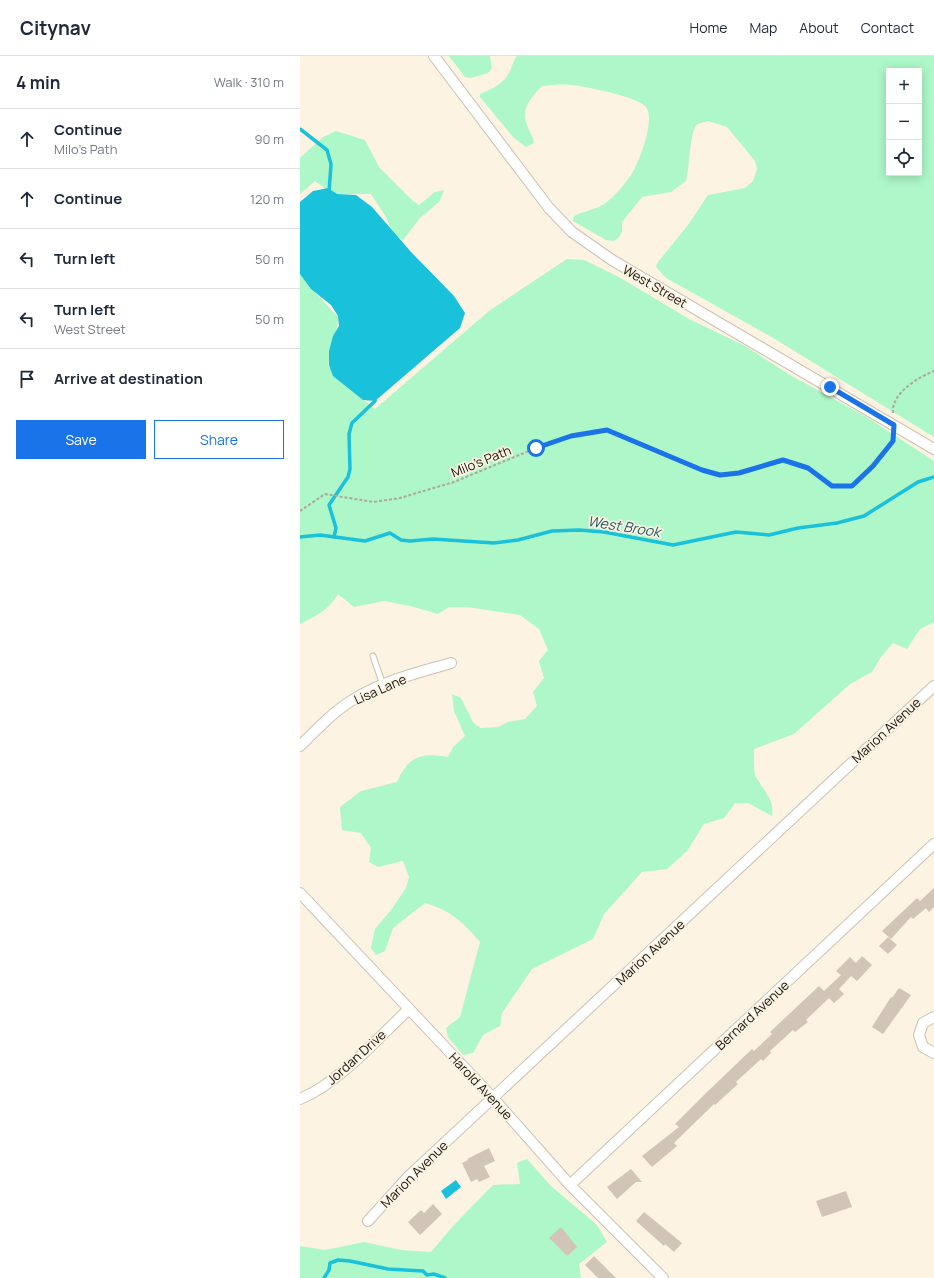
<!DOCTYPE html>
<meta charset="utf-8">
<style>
:root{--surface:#fff;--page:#f2f2f3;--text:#1f2937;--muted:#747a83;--line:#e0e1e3;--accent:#1a73e8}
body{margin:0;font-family:Manrope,sans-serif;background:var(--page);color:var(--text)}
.controls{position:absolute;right:12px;top:12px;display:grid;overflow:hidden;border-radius:0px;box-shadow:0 2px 10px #0003}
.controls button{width:36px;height:36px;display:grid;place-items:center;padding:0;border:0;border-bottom:1px solid var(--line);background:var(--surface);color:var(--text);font:20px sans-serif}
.stop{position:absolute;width:12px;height:12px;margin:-9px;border:3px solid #1a73e8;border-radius:50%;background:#fff}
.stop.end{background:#1a73e8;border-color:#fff;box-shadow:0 1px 4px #0008}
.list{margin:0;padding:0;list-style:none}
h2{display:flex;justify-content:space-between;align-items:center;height:52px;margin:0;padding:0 16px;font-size:17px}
h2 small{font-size:13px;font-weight:400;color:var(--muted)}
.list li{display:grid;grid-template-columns:26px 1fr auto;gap:12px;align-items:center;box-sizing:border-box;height:60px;padding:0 16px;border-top:1px solid var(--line)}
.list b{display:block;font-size:15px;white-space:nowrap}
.list p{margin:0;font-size:13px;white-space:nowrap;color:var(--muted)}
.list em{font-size:13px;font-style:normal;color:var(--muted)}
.actions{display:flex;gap:8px;padding:12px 16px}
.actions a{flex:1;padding:9px 0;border:1px solid var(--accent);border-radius:0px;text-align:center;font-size:14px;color:var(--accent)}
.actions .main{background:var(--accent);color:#fff}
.icon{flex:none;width:22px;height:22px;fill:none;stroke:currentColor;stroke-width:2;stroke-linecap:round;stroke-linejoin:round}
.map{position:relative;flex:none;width:634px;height:1222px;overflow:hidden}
header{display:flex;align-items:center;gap:24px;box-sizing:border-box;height:56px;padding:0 20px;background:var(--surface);border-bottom:1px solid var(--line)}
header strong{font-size:19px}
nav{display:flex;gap:22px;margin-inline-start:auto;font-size:14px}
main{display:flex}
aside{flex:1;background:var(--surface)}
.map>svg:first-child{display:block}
.green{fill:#aef7c8;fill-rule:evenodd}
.water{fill:#19c1db}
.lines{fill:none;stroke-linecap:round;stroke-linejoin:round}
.stream{stroke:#19c1db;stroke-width:3.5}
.building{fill:#d1c5b7}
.lane-casing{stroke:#cbc2b2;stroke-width:7}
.street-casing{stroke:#cbc2b2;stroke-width:12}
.path{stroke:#aea79a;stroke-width:2;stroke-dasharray:3 2;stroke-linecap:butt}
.lane{stroke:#fff;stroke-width:5}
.street{stroke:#fff;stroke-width:10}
.route{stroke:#1a73e8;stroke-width:5}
.labels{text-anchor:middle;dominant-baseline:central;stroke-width:3.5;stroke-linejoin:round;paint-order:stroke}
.street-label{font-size:13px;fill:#16130d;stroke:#fcf3e2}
.water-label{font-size:14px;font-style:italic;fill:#1f5b66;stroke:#fcf3e2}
</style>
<header>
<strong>Citynav</strong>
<nav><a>Home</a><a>Map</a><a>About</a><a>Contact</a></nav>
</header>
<main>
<aside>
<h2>4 min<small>Walk · 310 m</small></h2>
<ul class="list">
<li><svg class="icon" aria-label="ahead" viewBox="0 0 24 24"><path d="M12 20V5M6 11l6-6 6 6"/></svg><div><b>Continue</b><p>Milo's Path</p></div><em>90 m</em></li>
<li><svg class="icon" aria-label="ahead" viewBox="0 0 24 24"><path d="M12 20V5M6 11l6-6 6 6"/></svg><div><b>Continue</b></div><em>120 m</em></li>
<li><svg class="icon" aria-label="left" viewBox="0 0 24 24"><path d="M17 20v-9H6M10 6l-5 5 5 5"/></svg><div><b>Turn left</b></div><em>50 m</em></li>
<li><svg class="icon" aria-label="left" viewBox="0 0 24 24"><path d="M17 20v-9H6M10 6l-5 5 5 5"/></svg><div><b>Turn left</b><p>West Street</p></div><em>50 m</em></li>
<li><svg class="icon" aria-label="arrive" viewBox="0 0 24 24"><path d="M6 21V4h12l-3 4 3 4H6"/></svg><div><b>Arrive at destination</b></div></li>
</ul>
<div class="actions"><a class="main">Save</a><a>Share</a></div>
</aside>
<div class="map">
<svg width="634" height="1222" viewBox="0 0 634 1222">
<rect width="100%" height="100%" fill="#fcf3e2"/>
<!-- green -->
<g class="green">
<path d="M 149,0 L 190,0 L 192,12 L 188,17 L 171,22 L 165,21 Z"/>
<path d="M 217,0 L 634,0 L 634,381 L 475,283 L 366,222 L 356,211 L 358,206 L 388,169 L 408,139 L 445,132 L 453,125 L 457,113 L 455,105 L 427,71 L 408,65 L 397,68 C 389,78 390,110 386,125 L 371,136 L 342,141 L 322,166 L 322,176 L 319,181 L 314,185 L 306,184 L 273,165 L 274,160 C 284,155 295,154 304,148 C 314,141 324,129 331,119 C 339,107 357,61 345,50 C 334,40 288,31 272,29 C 262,28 252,29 242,30 C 233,39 221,52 226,66 C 228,74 233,79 234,87 L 226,91 L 214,82 L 180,41 L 180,38 C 189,34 202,29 207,20 C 212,14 212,6 217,0 ZM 589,15 L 619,15 L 619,117 L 589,117 Z"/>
<path d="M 36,75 L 65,84 L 79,111 L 113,145 L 119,149 L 135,136 L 144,134 L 140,145 L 120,162 L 103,184 L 94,179 L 86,161 L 71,138 L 33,138 L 15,125 L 0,138 L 0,102 L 23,81 Z"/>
<path d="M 267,203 L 284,204 L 319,221 L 389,263 L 445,290 L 490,319 L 565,360 L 634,405 L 634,566 L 620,573 L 607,593 L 593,587 L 581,601 L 572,616 L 550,628 L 494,678 L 454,693 C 454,701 453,714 456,721 C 463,734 475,744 472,760 L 448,747 L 435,747 L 424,762 L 404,768 L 387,795 L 367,813 L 342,816 L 304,858 L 293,883 L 232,913 L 202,957 L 200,970 L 183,979 L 173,997 L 163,999 L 148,981 L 146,972 L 160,961 L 180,886 C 162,865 151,855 125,847 L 93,872 L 85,895 L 76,899 L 71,892 L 75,873 L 91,854 L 106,832 L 109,821 L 103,805 L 78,811 L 69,806 L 71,792 L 61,777 L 42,774 L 40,751 L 61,735 L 97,726 C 109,700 120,696 148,701 L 153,691 L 165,680 L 154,655 L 152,638 L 161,642 L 173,666 L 180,672 L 198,671 L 208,666 L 225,663 L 237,650 L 233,636 L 244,622 L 239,605 L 248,594 L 239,573 L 220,559 L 167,551 L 149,551 L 138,558 L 110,550 L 84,545 L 54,551 L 38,538 C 29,554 16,560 0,568 L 0,213 L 10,231 L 39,262 L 28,309 L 56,338 L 75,353 L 189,255 Z"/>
<path d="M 227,1103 L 251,1130 L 297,1169 L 307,1186 L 279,1208 L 281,1222 L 0,1222 L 0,1190 L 25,1194 L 64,1186 L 101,1194 L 131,1196 L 153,1170 L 193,1129 L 220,1128 L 217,1107 Z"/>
</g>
<!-- water -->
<g class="water">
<path d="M 28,132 L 37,138 L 56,139 L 72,151 L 111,196 L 154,240 L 165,257 L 160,272 L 75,345 L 63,344 L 33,320 L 29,309 L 29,295 L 33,280 L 39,270 L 38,260 L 31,249 L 11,233 L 0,218 L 0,146 L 13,135 Z"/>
<path d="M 156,1124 L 161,1131 L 146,1143 L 141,1135 Z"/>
</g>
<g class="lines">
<!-- stream -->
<g class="stream">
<path d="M 0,73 L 27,94 L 31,108 L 29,136"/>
<path d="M 0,481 L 20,479 L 65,485 L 90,477 L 101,484 L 110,485 L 133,483 L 194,487 L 218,484 L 252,475 L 279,474 L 304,476 L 373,489 L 436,476 L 469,479 L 498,472 L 537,467 L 564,460 L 618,426 L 634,421"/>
<path d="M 34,481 L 36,472 L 29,449 L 48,421 L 50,413 L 49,378 L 52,367 L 75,345 L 75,341"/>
<path d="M 24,1222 L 29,1214 L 30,1207 L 38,1204 L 50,1205 L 88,1213 L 123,1215 L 127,1219 L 134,1218 L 145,1222"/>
</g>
</g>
<!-- building -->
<g class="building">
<path d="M 634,832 L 634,851 L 629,856 L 626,852 L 613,863 L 611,861 L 591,883 L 582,875 L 617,842 L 620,845 Z"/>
<path d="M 588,881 L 597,889 L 588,898 L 579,890 Z"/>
<path d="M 562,900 L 572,909 L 557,925 L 551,920 L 539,933 L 544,938 L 534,947 L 529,942 L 506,964 L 508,966 L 495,976 L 493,974 L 470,995 L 471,997 L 463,1005 L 461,1003 L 436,1026 L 438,1028 L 415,1049 L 414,1048 L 374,1087 L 377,1090 L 352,1111 L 342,1100 L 379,1071 L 375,1068 L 405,1038 L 452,993 L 454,995 L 472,978 L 470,976 L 519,930 L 524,935 L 541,919 L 536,915 L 550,901 L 556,907 Z"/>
<path d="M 599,932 L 611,939 L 583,978 L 572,971 L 591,941 L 592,942 Z"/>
<path d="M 189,1092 L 195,1105 L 184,1110 L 190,1121 L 179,1126 L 177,1123 L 171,1126 L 162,1107 L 168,1104 L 167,1103 Z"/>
<path d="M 331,1113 L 342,1126 L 336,1126 L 317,1143 L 307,1131 Z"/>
<path d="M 546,1135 L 552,1151 L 522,1161 L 516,1145 Z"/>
<path d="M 133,1148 L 142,1158 L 120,1179 L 108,1166 L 121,1154 L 124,1157 Z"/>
<path d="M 344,1156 L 382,1187 L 374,1196 L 365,1188 L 364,1190 L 336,1165 Z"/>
<path d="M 261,1171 L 277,1191 L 267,1200 L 249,1182 Z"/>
<path d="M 294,1200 L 316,1222 L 298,1222 L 285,1209 Z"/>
</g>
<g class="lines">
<defs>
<path id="lane" d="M 73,600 L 83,629"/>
<g id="street">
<path d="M 134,0 L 249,152 L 272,176 L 312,204 L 634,393"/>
<path d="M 0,690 C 16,674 32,657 51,645 C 81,625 117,617 151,607"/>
<path d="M 0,837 L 193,1042 L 270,1129 L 363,1222"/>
<path d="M 634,961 L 623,967 L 619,979 L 623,991 L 634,997"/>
<path d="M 0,1043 C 39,1027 77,983 108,954"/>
<path d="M 270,1129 L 634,788"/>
<path d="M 68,1165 L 107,1122 L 634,630"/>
</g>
</defs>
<!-- lane casing -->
<use href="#lane" class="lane-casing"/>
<!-- street casing -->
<use href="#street" class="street-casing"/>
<!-- path -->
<g class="path">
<path d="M 593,357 C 591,337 619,321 634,315"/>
<path d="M 0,455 L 25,438 L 73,446 L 100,442 L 154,426 L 236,392 L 271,380 L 307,374 L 402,414 L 420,419 L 439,417 L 483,404 L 508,412 L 532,430 L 551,430 L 573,411 L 593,385 L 593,381"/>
</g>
<!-- lane -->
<use href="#lane" class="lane"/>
<!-- street -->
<use href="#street" class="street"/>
</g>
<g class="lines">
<!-- route -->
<path class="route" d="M 236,392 L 271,380 L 307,374 L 402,414 L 420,419 L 439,417 L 483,404 L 508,412 L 532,430 L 552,430 L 573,410 L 593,385 L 594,369 L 530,331"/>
</g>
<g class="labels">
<!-- street labels -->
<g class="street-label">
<text transform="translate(355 230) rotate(30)">West Street</text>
<text transform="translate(181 405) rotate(-22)">Milo's Path</text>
<text transform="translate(80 633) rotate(-24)">Lisa Lane</text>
<text transform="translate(586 674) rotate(-43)">Marion Avenue</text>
<text transform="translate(350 896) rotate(-43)">Marion Avenue</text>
<text transform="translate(452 959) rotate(-43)">Bernard Avenue</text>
<text transform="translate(56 1001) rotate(-42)">Jordan Drive</text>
<text transform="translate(181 1030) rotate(47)">Harold Avenue</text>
<text transform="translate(114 1118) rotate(-45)">Marion Avenue</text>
</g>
<!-- water labels -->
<g class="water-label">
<text transform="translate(324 470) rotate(9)">West Brook</text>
</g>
</g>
</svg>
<div class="controls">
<button>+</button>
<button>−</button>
<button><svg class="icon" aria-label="locate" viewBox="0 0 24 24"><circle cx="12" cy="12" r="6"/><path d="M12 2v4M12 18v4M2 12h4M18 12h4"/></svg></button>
</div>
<div class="stop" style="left:236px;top:392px"></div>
<div class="stop end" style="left:530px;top:331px"></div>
</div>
</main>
